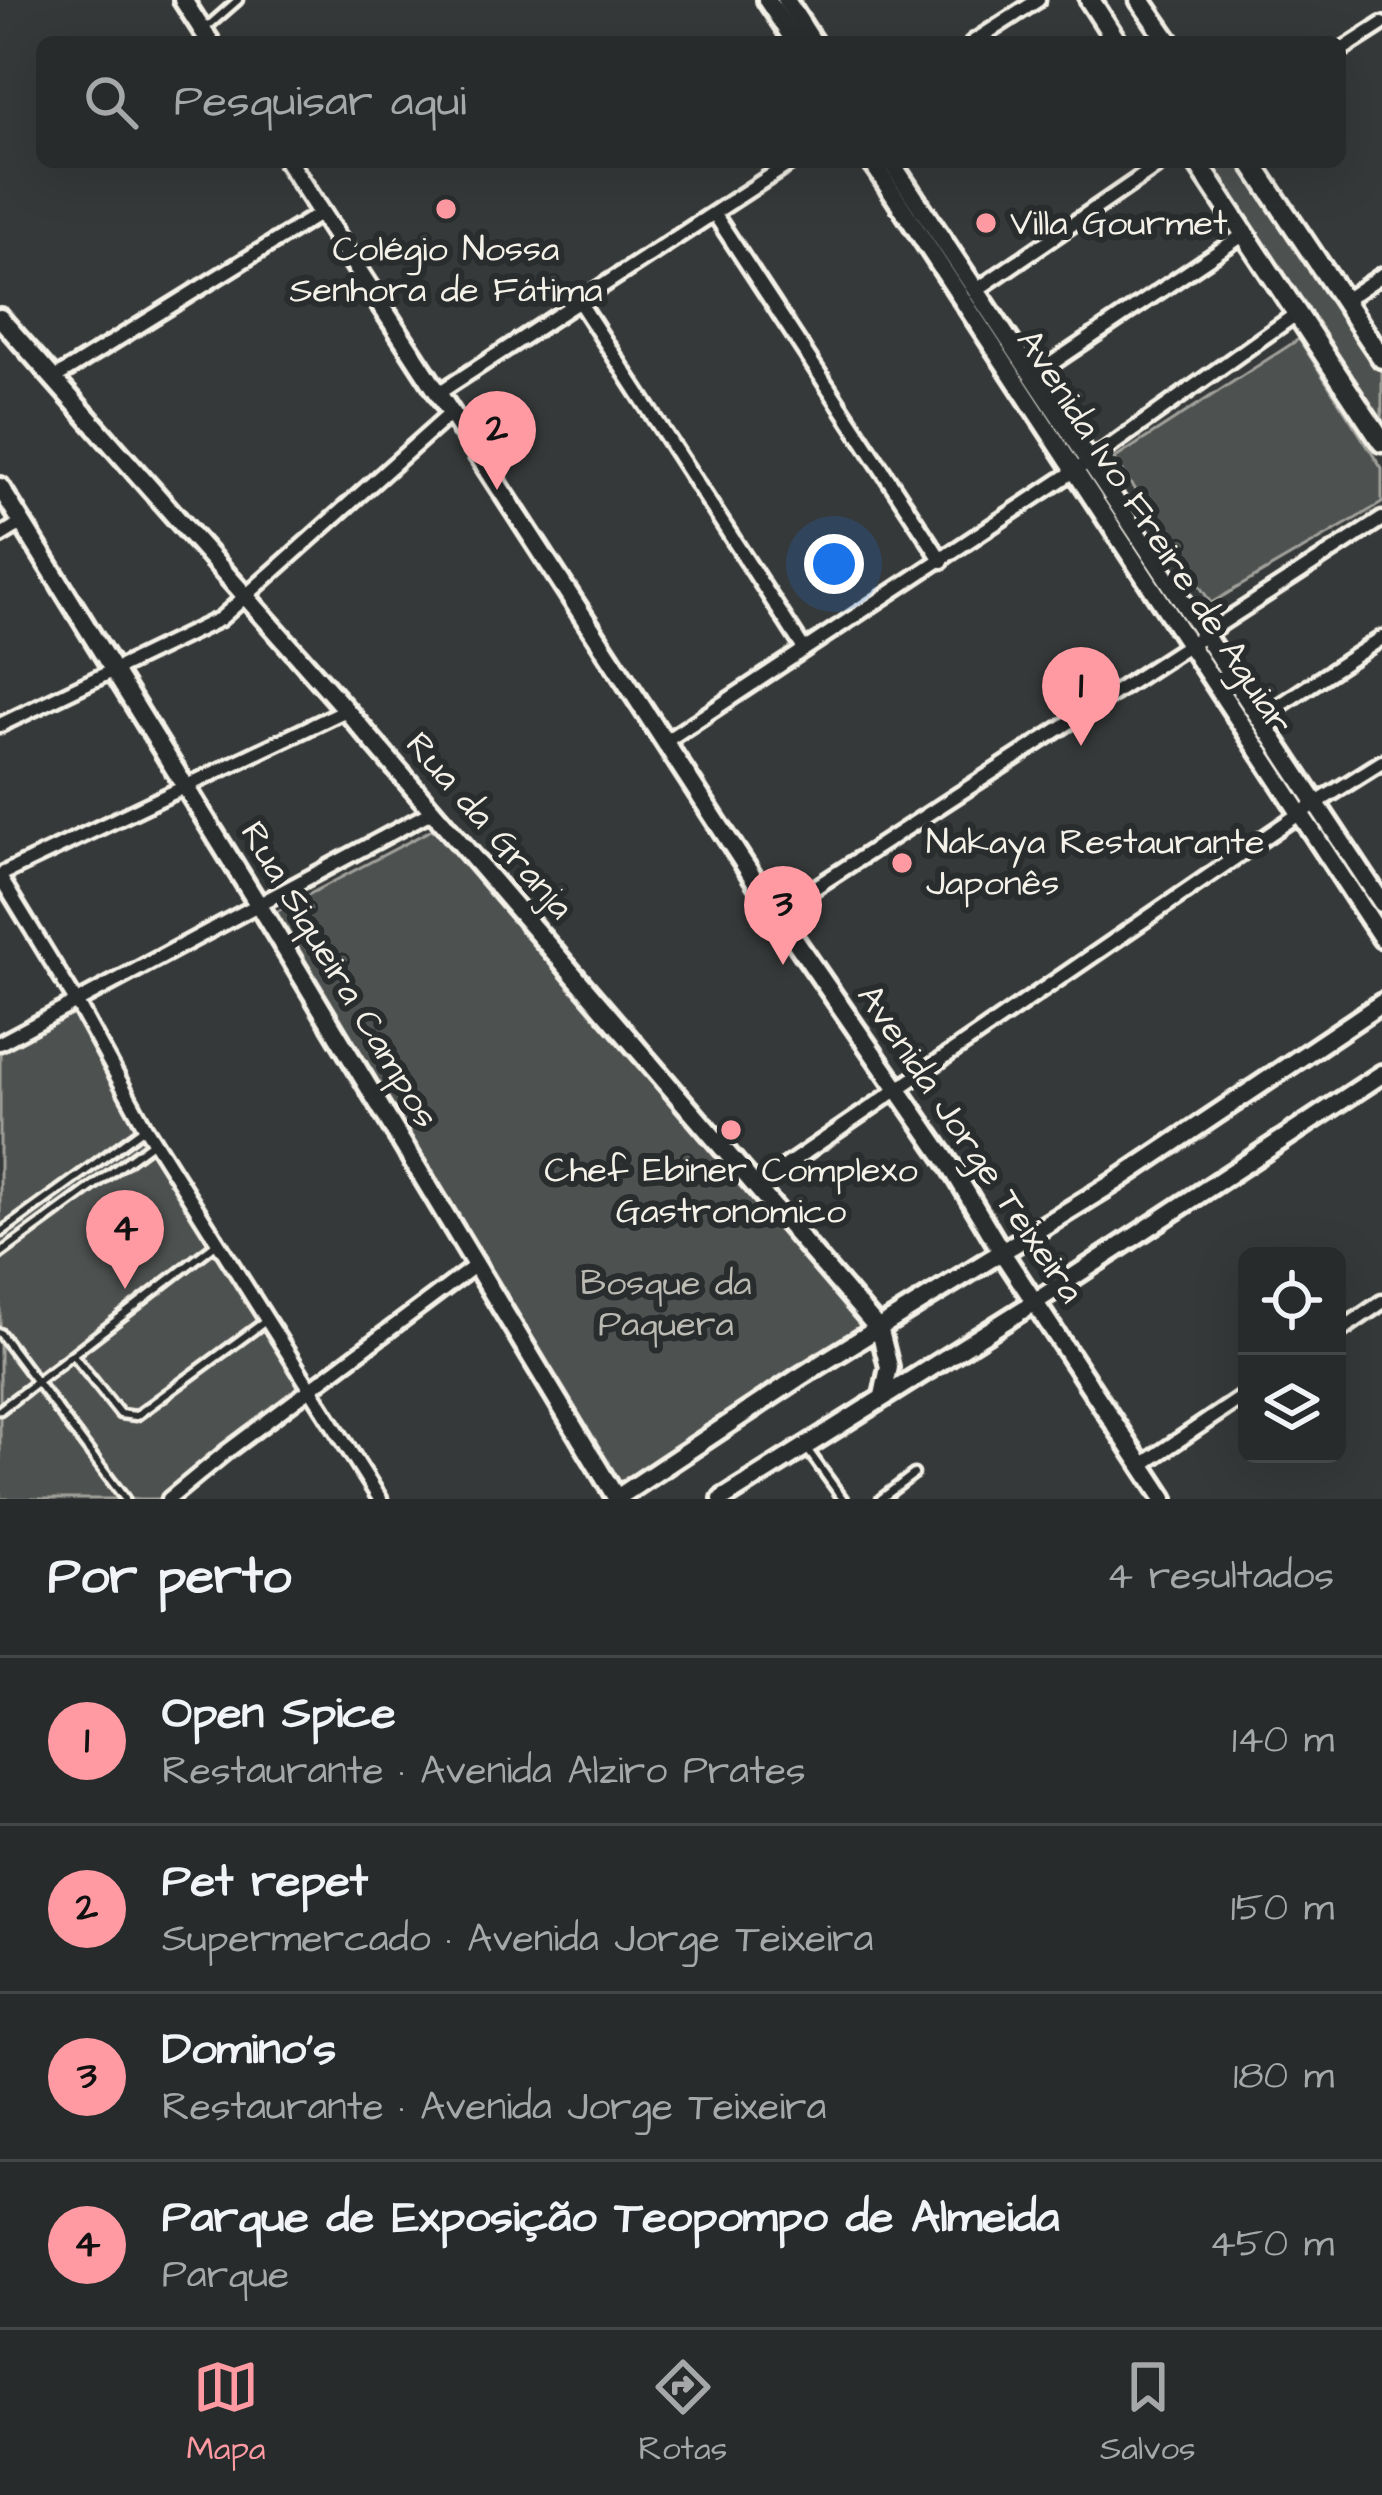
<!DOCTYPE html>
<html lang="pt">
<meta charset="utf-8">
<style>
:root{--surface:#282b2b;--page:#343737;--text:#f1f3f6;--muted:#a5a7a9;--line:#444747;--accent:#ff9aa2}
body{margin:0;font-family:"Architects Daughter",sans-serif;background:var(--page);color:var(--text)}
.controls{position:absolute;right:36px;bottom:36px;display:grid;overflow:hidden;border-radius:18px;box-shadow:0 12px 48px #0002}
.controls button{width:108px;height:108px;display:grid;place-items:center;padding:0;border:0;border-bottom:3px solid var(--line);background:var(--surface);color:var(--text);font:60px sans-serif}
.you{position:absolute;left:834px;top:564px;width:42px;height:42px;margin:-30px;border:9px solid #fff;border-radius:50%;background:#1a73e8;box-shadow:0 0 0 18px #1a73e833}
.badge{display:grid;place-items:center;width:78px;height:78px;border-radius:50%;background:var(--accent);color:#111;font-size:39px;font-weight:700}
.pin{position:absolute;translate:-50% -99px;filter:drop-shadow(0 3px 6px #0008)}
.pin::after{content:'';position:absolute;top:63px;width:42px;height:36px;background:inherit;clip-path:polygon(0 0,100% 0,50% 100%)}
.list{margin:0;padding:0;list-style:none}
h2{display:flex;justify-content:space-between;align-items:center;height:156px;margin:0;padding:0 48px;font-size:51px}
h2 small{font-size:39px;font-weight:400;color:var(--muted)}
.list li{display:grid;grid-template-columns:78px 1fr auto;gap:36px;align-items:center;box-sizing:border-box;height:168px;padding:0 48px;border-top:3px solid var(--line)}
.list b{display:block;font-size:45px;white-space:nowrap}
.list p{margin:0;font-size:39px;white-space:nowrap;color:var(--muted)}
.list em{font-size:39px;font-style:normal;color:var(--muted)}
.icon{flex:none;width:66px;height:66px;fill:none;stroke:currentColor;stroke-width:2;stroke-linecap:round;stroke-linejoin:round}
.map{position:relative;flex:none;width:1382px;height:1499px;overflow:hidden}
.search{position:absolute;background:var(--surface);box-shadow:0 12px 48px #0002;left:36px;right:36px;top:36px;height:132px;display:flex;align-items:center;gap:30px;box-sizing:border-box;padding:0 42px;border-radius:18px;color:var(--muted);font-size:45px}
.sheet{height:828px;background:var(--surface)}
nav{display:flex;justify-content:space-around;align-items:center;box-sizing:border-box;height:168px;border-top:3px solid var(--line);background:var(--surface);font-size:33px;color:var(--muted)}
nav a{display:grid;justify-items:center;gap:6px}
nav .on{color:var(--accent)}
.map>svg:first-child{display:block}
.green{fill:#4e514f;stroke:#a1a19c;stroke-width:3}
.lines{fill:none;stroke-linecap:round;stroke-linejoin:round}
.lane-casing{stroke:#f4f1e8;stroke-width:15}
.street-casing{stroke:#f4f1e8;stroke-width:21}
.secondary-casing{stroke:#f4f1e8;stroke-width:26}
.primary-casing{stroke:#f4f1e8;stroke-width:27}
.lane{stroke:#2a2d2e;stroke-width:6}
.street{stroke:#2a2d2e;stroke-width:12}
.secondary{stroke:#2a2d2e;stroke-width:16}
.primary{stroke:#2a2d2e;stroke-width:18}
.poi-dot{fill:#ff9aa2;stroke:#2a2d2e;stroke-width:4.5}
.labels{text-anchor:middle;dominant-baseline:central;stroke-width:12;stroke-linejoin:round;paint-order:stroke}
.poi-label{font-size:36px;fill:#f4f1e8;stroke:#2a2d2e;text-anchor:start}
.street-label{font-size:36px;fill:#f4f1e8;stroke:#2a2d2e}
.park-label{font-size:36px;fill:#bab9b2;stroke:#2a2d2e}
</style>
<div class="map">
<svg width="1382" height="1499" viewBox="0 0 1382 1499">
<rect width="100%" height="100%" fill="#363939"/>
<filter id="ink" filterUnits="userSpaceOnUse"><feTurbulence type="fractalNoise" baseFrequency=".00833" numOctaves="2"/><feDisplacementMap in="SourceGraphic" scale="24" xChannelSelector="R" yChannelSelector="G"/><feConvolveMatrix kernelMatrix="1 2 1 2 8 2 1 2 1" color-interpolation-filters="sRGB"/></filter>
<g filter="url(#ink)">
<!-- green -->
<g class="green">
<path d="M 1199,162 L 1248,162 L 1382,362 L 1382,442 Z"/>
<path d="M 1299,339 L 1382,469 L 1382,503 L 1211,603 L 1114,459 Z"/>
<path d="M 433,829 L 865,1329 L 624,1494 L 272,914 Z"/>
<path d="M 77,1003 L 139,1115 L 315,1390 L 162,1499 L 0,1499 L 0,1047 Z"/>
</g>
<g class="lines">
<defs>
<g id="lane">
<path d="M 206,28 L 238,0"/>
<path d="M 0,1233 L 143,1129"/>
<path d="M 0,1254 L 152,1143"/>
<path d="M 0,1333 L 125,1499"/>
<path d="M 73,1355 L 120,1414 L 136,1416 L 267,1320"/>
<path d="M 0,1410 L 217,1243"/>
<path d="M 807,1449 L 843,1499"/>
<path d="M 881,1499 L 914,1474"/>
</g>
<g id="street">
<path d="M 973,42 L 1038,0"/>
<path d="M 1340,51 L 1382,24"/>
<path d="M 715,215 L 942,561"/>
<path d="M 978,289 L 1163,162"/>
<path d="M 1342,302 L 1382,275"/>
<path d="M 580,303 L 804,649"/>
<path d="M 1032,377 L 1246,233"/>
<path d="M 53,379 L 321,213"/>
<path d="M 437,394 L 792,162"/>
<path d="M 0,536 L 23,522"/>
<path d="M 1262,717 L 1382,638"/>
<path d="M 0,725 L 220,619 L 450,414"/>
<path d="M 666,741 L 1091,460 L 1299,312"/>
<path d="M 0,875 L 346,710"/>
<path d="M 0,877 L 77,1003 L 145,1127 L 380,1499"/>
<path d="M 776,913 L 1382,519"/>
<path d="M 0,1043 L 431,812"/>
<path d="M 758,1185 L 1299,814 L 1382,762"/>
<path d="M 1337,1333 L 1382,1302"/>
<path d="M 1142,1465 L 1247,1394"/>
<path d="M 169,1499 L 226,1452 L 476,1265"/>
</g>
<g id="secondary">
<path d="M 183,0 L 210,42"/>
<path d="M 767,0 L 795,42"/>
<path d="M 786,0 L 813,42"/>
<path d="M 288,162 L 776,913 L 950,1165 L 1003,1254 L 1164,1499"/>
<path d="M 872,162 L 1382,938"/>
<path d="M 891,162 L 1382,903"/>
<path d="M 0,318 L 346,710 L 880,1331 L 889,1367 L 883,1396"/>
<path d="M 0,487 L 258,904 L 617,1499"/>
<path d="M 617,1498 L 798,1378 L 1115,1182 L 1382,1003"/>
<path d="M 722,1499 L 1035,1302 L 1382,1074"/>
</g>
<g id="primary">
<path d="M 1090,0 L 1117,42"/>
<path d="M 1140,0 L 1169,42"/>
<path d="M 1197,162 L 1382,442"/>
<path d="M 1251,162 L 1382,358"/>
</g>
</defs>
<!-- lane casing -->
<use href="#lane" class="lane-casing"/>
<!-- street casing -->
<use href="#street" class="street-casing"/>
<!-- secondary casing -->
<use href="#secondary" class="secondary-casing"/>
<!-- primary casing -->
<use href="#primary" class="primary-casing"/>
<!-- lane -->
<use href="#lane" class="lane"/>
<!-- street -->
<use href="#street" class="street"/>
<!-- secondary -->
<use href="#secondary" class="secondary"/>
<!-- primary -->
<use href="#primary" class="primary"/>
</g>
</g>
<!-- markers -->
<g class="poi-dot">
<circle cx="446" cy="209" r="12"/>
<circle cx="986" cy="223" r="12"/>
<circle cx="902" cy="863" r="12"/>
<circle cx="731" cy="1130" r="12"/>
</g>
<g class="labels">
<!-- poi labels -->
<g class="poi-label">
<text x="1010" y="223">Villa Gourmet</text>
<text x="446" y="249" text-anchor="middle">Colégio Nossa<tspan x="446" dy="41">Senhora de Fátima</tspan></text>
<text x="926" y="842">Nakaya Restaurante<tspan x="926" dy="41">Japonês</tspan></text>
<text x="731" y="1170" text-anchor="middle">Chef Ebiner Complexo<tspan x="731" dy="41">Gastronomico</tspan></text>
</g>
<!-- street labels -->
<g class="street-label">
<text transform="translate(1154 532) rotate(57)">Avenida Ivo Freire de Aguiar</text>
<text transform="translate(489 826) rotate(49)">Rua da Granja</text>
<text transform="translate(339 975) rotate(59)">Rua Siqueira Campos</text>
<text transform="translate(970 1144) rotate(56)">Avenida Jorge Teixeira</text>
</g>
<!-- park labels -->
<g class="park-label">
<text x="666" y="1283">Bosque da<tspan x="666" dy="41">Paquera</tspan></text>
</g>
</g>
</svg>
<div class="controls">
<button><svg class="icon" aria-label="locate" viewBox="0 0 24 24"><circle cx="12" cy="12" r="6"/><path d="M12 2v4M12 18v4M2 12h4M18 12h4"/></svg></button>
<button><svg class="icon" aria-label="layers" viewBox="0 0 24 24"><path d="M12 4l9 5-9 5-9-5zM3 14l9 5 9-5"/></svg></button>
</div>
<div class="you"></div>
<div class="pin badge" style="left:1081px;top:746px">1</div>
<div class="pin badge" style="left:497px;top:490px">2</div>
<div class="pin badge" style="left:783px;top:965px">3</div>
<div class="pin badge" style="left:125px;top:1289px">4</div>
<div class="search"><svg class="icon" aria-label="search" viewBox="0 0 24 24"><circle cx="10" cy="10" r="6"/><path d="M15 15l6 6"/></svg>Pesquisar aqui</div>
</div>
<section class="sheet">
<h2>Por perto<small>4 resultados</small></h2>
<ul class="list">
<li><span class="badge">1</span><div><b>Open Spice</b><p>Restaurante · Avenida Alziro Prates</p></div><em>140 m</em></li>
<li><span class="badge">2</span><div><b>Pet repet</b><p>Supermercado · Avenida Jorge Teixeira</p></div><em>150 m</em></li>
<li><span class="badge">3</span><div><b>Domino's</b><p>Restaurante · Avenida Jorge Teixeira</p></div><em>180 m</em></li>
<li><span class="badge">4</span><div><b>Parque de Exposição Teopompo de Almeida</b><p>Parque</p></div><em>450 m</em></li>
</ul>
</section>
<nav>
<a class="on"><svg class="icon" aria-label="map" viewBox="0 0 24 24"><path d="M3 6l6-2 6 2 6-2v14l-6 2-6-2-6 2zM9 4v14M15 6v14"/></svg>Mapa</a>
<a><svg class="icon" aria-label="directions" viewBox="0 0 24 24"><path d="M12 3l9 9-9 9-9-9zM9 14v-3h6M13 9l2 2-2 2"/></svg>Rotas</a>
<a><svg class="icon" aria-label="saved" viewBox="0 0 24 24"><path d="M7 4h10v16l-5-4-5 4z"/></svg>Salvos</a>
</nav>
